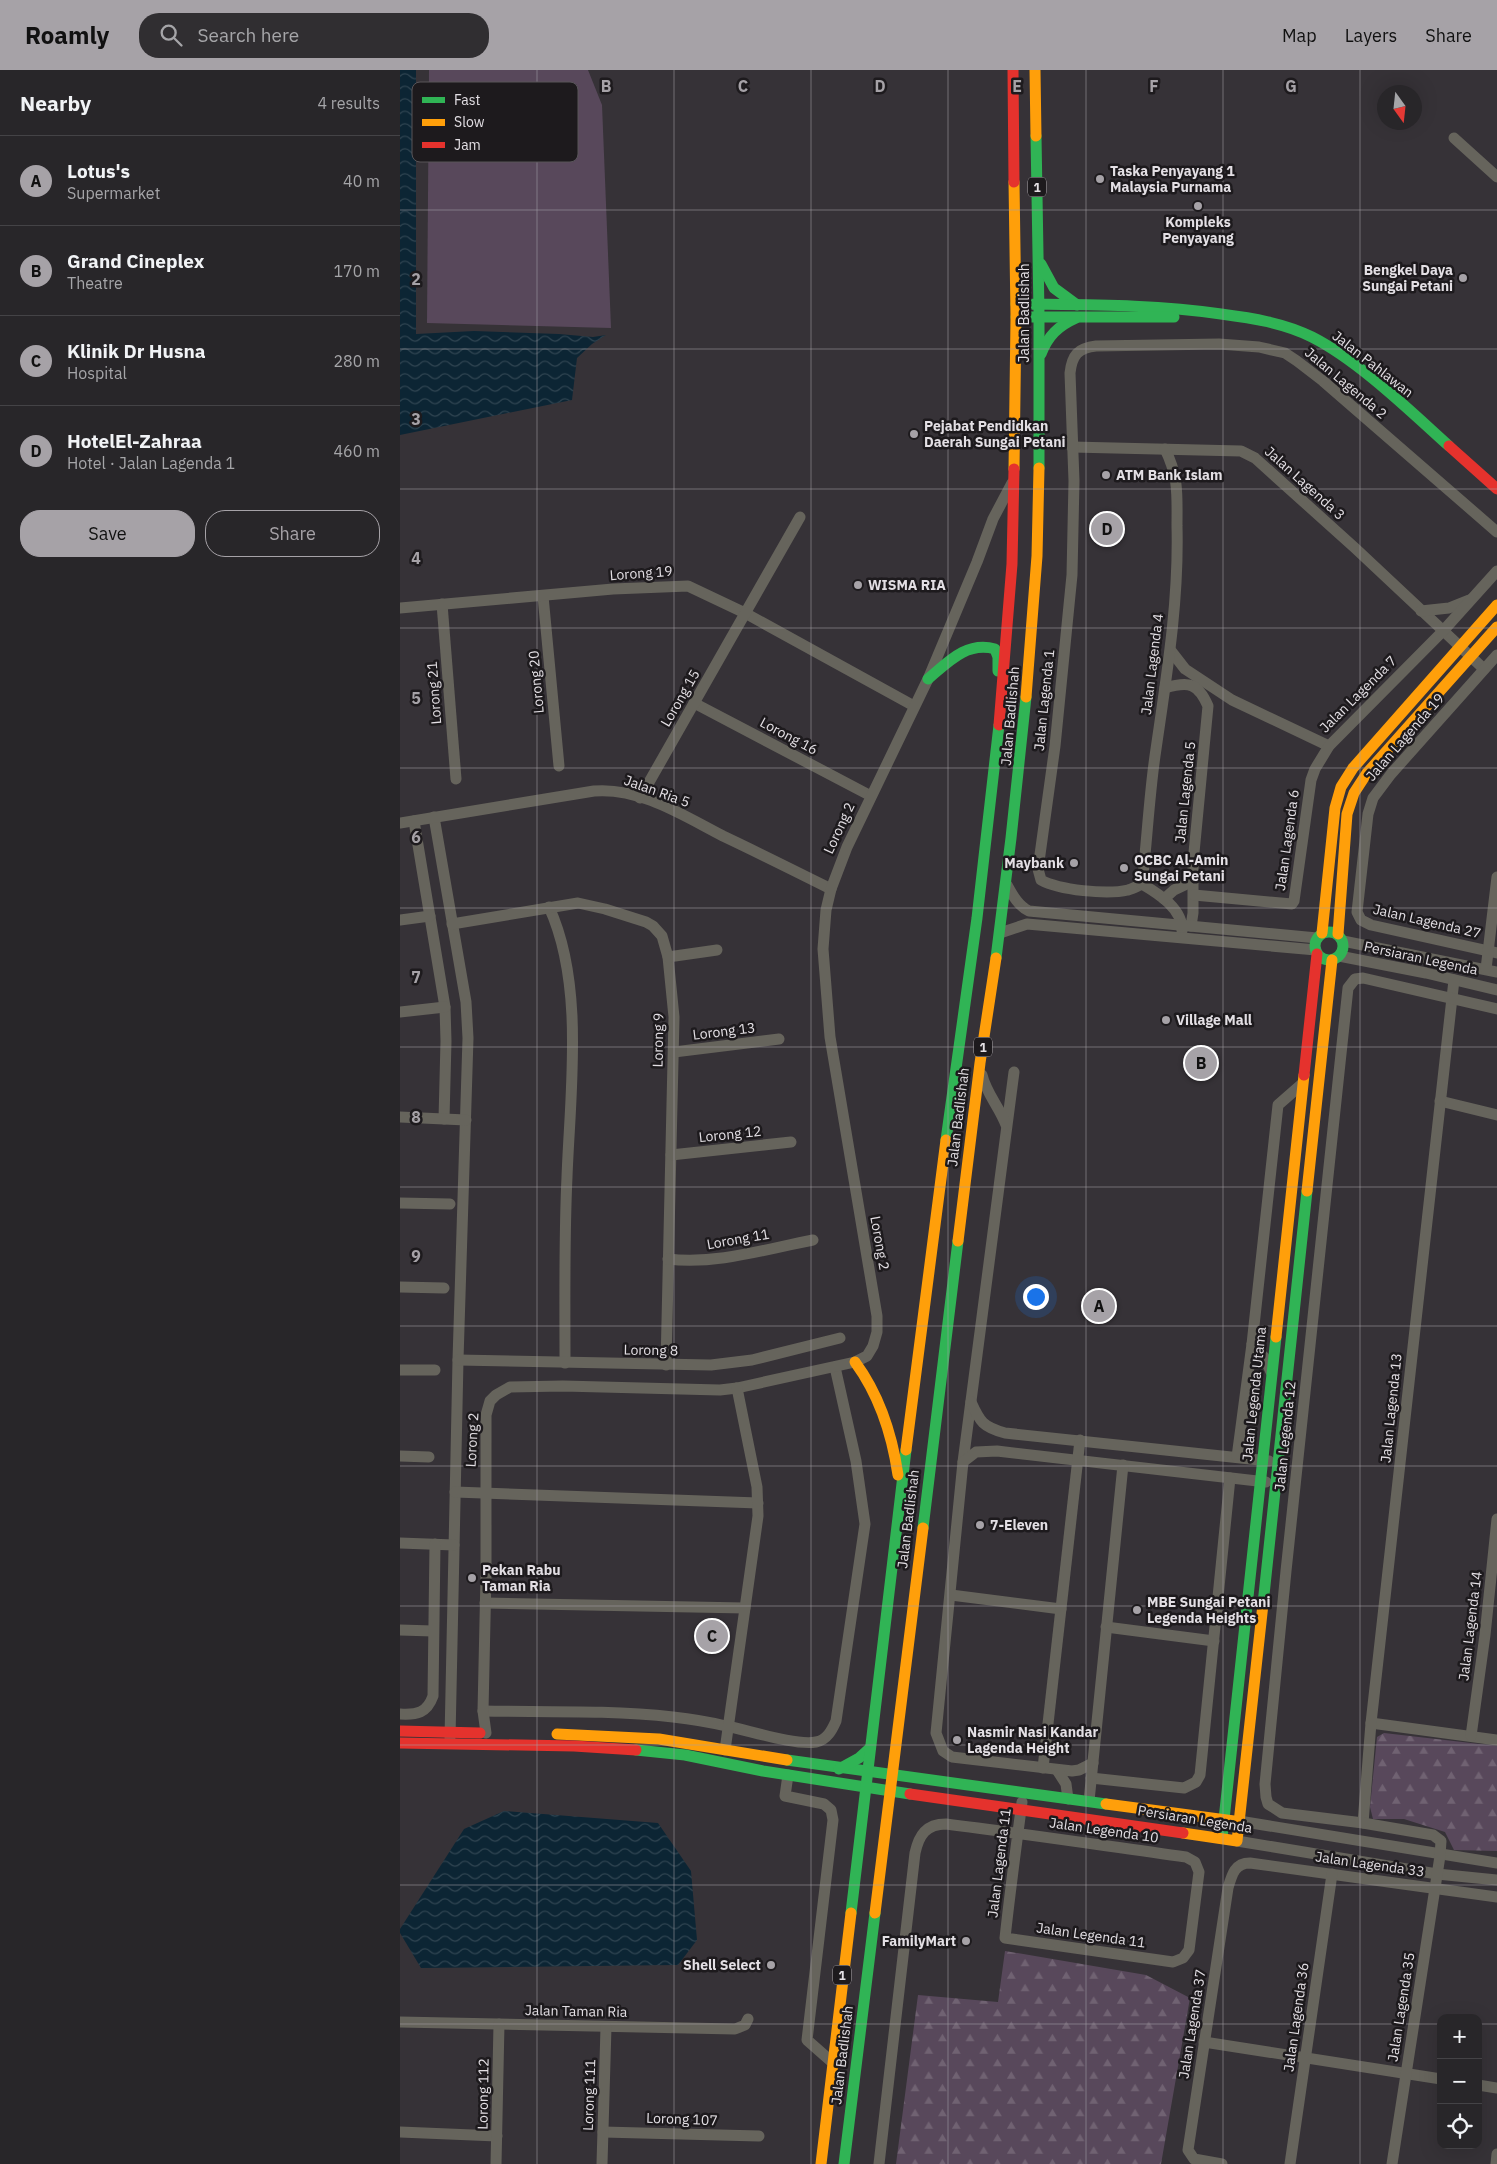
<!DOCTYPE html>
<meta charset="utf-8">
<style>
:root{--surface:#282629;--page:#302e31;--text:#f1f3f6;--muted:#a5a5a8;--line:#444346;--accent:#a6a2a7}
body{margin:0;font-family:"IBM Plex Sans",sans-serif;background:var(--page);color:var(--text)}
.controls{position:absolute;right:15px;bottom:15px;display:grid;overflow:hidden;border-radius:10px;box-shadow:0 5px 20px #0002}
.controls button{width:45px;height:45px;display:grid;place-items:center;padding:0;border:0;border-bottom:1px solid var(--line);background:var(--surface);color:var(--text);font:25px sans-serif}
.compass{position:absolute;left:977px;top:15px;width:45px;height:45px;border-radius:50%;background:var(--surface);box-shadow:0 5px 20px #0002;rotate:165deg}
.you{position:absolute;left:635px;top:1226px;width:18px;height:18px;margin:-12px;border:4px solid #fff;border-radius:50%;background:#1a73e8;box-shadow:0 0 0 8px #1a73e833}
.badge{display:grid;place-items:center;width:32px;height:32px;border-radius:50%;background:var(--accent);color:#111;font-size:16px;font-weight:700}
.pin{position:absolute;translate:-50% -50%;border:2px solid #fff;box-shadow:0 1px 5px #0006}
.list{margin:0;padding:0;list-style:none}
h2{display:flex;justify-content:space-between;align-items:center;height:65px;margin:0;padding:0 20px;font-size:21px}
h2 small{font-size:16px;font-weight:400;color:var(--muted)}
.list li{display:grid;grid-template-columns:32px 1fr auto;gap:15px;align-items:center;box-sizing:border-box;height:90px;padding:0 20px;border-top:1px solid var(--line)}
.list b{display:block;font-size:19px;white-space:nowrap}
.list p{margin:0;font-size:16px;white-space:nowrap;color:var(--muted)}
.list em{font-size:16px;font-style:normal;color:var(--muted)}
.actions{display:flex;gap:10px;padding:15px 20px}
.actions a{flex:1;padding:11px 0;border:1px solid var(--accent);border-radius:20px;text-align:center;font-size:18px;color:var(--accent)}
.actions .main{background:var(--accent);color:#111}
.icon{flex:none;width:28px;height:28px;fill:none;stroke:currentColor;stroke-width:2;stroke-linecap:round;stroke-linejoin:round}
.map{position:relative;flex:none;width:1097px;height:2094px;overflow:hidden}
header{display:flex;align-items:center;gap:30px;box-sizing:border-box;height:70px;padding:0 25px;background:var(--accent);color:#111}
header strong{font-size:24px}
nav{display:flex;gap:28px;margin-inline-start:auto;font-size:18px}
.search{width:350px;height:45px;background:var(--page);display:flex;align-items:center;gap:12px;box-sizing:border-box;padding:0 18px;border-radius:20px;color:var(--muted);font-size:19px}
main{display:flex}
aside{flex:1;background:var(--surface)}
.map>svg:first-child{display:block}
.grass{fill:#58485b}
.forest{fill:url(#forest-firs)}
.water{fill:url(#water-waves)}
.lines{fill:none;stroke-linecap:round;stroke-linejoin:round}
.street{stroke:#66645c;stroke-width:11}
.fast{stroke:#30b455;stroke-width:11}
.slow{stroke:#ff9f0a;stroke-width:11}
.jam{stroke:#e5322d;stroke-width:11}
.grid{fill:none;stroke:#a6a2a7;stroke-width:1;stroke-opacity:0.55}
.poi-dot{fill:#a6a2a7;stroke:#1d1a1d;stroke-width:2}
.labels{text-anchor:middle;dominant-baseline:central;stroke-width:5;stroke-linejoin:round;paint-order:stroke}
.shield{fill:#1d1a1d;stroke:#a8a4a8;stroke-width:1}
.shield-label{font-size:12px;font-weight:bold;fill:#e3dfe4}
.poi-label{font-size:14px;font-weight:bold;fill:#e3dfe4;stroke:#1d1a1d;text-anchor:start}
.street-label{font-size:14px;fill:#e3dfe4;stroke:#1d1a1d}
.key{fill:#1d1a1d;stroke:#585559;stroke-width:1}
.key-label{font-size:14px;fill:#e3dfe4}
.grid-label{font-size:16px;text-anchor:middle;font-weight:bold;fill:#a6a2a7;stroke:#1d1a1d;stroke-width:5;stroke-linejoin:round;paint-order:stroke}
</style>
<header>
<strong>Roamly</strong>
<div class="search"><svg class="icon" aria-label="search" viewBox="0 0 24 24"><circle cx="10" cy="10" r="6"/><path d="M15 15l6 6"/></svg>Search here</div>
<nav><a>Map</a><a>Layers</a><a>Share</a></nav>
</header>
<main>
<aside>
<h2>Nearby<small>4 results</small></h2>
<ul class="list">
<li><span class="badge">A</span><div><b>Lotus's</b><p>Supermarket</p></div><em>40 m</em></li>
<li><span class="badge">B</span><div><b>Grand Cineplex</b><p>Theatre</p></div><em>170 m</em></li>
<li><span class="badge">C</span><div><b>Klinik Dr Husna</b><p>Hospital</p></div><em>280 m</em></li>
<li><span class="badge">D</span><div><b>HotelEl-Zahraa</b><p>Hotel · Jalan Lagenda 1</p></div><em>460 m</em></li>
</ul>
<div class="actions"><a class="main">Save</a><a>Share</a></div>
</aside>
<div class="map">
<svg width="1097" height="2094" viewBox="0 0 1097 2094">
<defs>
<pattern id="forest-firs" width="22" height="20" patternUnits="userSpaceOnUse" patternTransform="scale(1.25)"><rect width="22" height="20" fill="#58485b"/><path d="M5 1l3.5 6h-7zM16 11l3.5 6h-7z" fill="#706272"/></pattern>
<pattern id="water-waves" width="16" height="10" patternUnits="userSpaceOnUse" patternTransform="scale(1.25)"><rect width="16" height="10" fill="#0c2534"/><path d="M0 5q4-4 8 0t8 0" fill="none" stroke="#2f4451"/></pattern>
</defs>
<rect width="100%" height="100%" fill="#363237"/>
<!-- grass -->
<path class="grass" d="M 29,0 L 188,0 L 202,35 L 211,258 L 27,253 Z"/>
<!-- forest -->
<g class="forest">
<path d="M 984,1663 L 1097,1676 L 1097,1781 L 1054,1780 L 1045,1762 L 1004,1749 L 973,1749 L 970,1737 L 977,1667 Z"/>
<path d="M 605,1881 L 746,1905 L 790,1928 L 761,2094 L 496,2094 L 518,1925 L 598,1932 Z"/>
</g>
<!-- water -->
<g class="water">
<path d="M 0,0 L 16,0 L 16,264 L 74,261 L 159,264 L 193,267 L 206,265 L 192,274 L 177,288 L 172,330 L 0,365 Z"/>
<path d="M 104,1741 L 258,1753 L 291,1801 L 297,1870 L 278,1895 L 21,1898 L 0,1863 L 0,1859 L 64,1759 Z"/>
</g>
<g class="lines">
<!-- street -->
<g class="street">
<path d="M 1054,68 L 1097,107"/>
<path d="M 672,377 L 841,381 L 855,388 L 955,478 L 1084,599"/>
<path d="M 143,526 L 159,696"/>
<path d="M 42,534 L 56,709"/>
<path d="M 0,538 L 213,519 L 288,516 L 345,543 L 514,636"/>
<path d="M 1021,541 L 1049,538 L 1069,530"/>
<path d="M 771,581 L 785,599 L 832,630 L 929,676"/>
<path d="M 1097,585 L 991,704 L 973,728 L 968,744 L 957,842 L 961,850 L 971,855 L 1097,883"/>
<path d="M 765,618 C 789,611 798,613 808,636 L 793,793 L 793,843 L 791,856"/>
<path d="M 294,633 L 471,726"/>
<path d="M 240,728 L 400,447"/>
<path d="M 34,747 L 66,932 L 68,968 L 58,1290 L 50,1668"/>
<path d="M 14,751 L 45,937 L 46,971 L 44,1049"/>
<path d="M 0,753 L 194,721 C 240,717 284,746 323,766 C 359,783 395,801 431,819"/>
<path d="M 742,814 C 738,816 733,819 728,820 C 707,825 659,820 641,810 L 638,799 L 655,676 L 672,505 L 674,411 L 670,303 C 672,285 678,278 696,276 L 819,274 L 859,277 L 885,283 L 897,291 L 923,311 L 1097,462"/>
<path d="M 742,814 C 747,771 749,728 755,686 C 766,609 779,534 777,456 C 777,426 779,407 765,379"/>
<path d="M 742,814 C 759,824 783,839 782,861"/>
<path d="M 607,815 C 612,824 618,836 629,841 L 917,868"/>
<path d="M 794,825 L 892,834 L 894,831 L 911,710 L 915,699 L 929,676 L 1043,561 L 1097,501"/>
<path d="M 764,829 L 774,820 L 793,811"/>
<path d="M 149,837 C 185,915 170,1023 167,1107 C 164,1169 165,1231 165,1293"/>
<path d="M 0,850 L 30,846"/>
<path d="M 52,854 L 178,833 L 205,839 L 246,852 L 253,856 L 262,866 L 268,887 L 274,947 L 266,1295"/>
<path d="M 600,863 L 627,854 L 916,880"/>
<path d="M 943,871 L 1097,902"/>
<path d="M 939,886 L 1026,903 L 1097,920"/>
<path d="M 268,887 L 317,880"/>
<path d="M 1086,899 L 1097,807"/>
<path d="M 0,942 L 45,937"/>
<path d="M 274,982 L 379,969"/>
<path d="M 614,1002 L 563,1392 L 536,1663 L 543,1681 L 552,1687 L 672,1701 L 679,1700 L 693,1693"/>
<path d="M 582,1005 C 586,1023 600,1038 606,1055"/>
<path d="M 1040,1031 L 1097,1045"/>
<path d="M 0,1047 L 66,1050"/>
<path d="M 271,1085 L 391,1072"/>
<path d="M 0,1133 L 50,1134"/>
<path d="M 268,1189 C 316,1195 366,1179 413,1170"/>
<path d="M 0,1217 L 44,1218"/>
<path d="M 852,1274 L 864,1287 L 871,1302"/>
<path d="M 58,1290 L 311,1295 L 352,1290 L 440,1268"/>
<path d="M 0,1300 L 35,1300"/>
<path d="M 571,1332 C 580,1352 583,1357 605,1363 L 869,1391"/>
<path d="M 0,1386 L 29,1387"/>
<path d="M 837,1387 L 852,1274 L 878,1035 L 902,1014"/>
<path d="M 563,1392 L 576,1382 L 597,1381 L 866,1412"/>
<path d="M 55,1422 L 358,1433"/>
<path d="M 0,1473 L 54,1475"/>
<path d="M 551,1525 L 661,1539"/>
<path d="M 85,1533 L 345,1538"/>
<path d="M 706,1557 L 814,1571"/>
<path d="M 0,1560 L 33,1561"/>
<path d="M 83,1641 C 146,1642 210,1640 273,1647 C 291,1649 309,1652 326,1656 C 348,1660 395,1676 416,1672 C 427,1670 432,1660 436,1651 L 465,1454 L 456,1391 L 435,1297"/>
<path d="M 0,1644 C 17,1645 27,1643 33,1626 L 35,1474"/>
<path d="M 971,1653 L 1097,1670"/>
<path d="M 86,1663 L 83,1641 L 86,1505 L 86,1345 L 90,1331 L 96,1325 L 110,1317 L 163,1316 L 320,1320 L 337,1318 L 455,1292 L 467,1286 L 473,1276 L 477,1262 L 477,1246 L 430,967 L 423,879 L 426,840 L 431,819 L 447,777 L 528,609 L 577,492 L 593,449 L 612,413"/>
<path d="M 1071,1666 L 1085,1565 L 1097,1449"/>
<path d="M 325,1680 L 358,1446 L 357,1417 L 337,1318"/>
<path d="M 643,1698 L 680,1370"/>
<path d="M 657,1700 L 666,1714 L 668,1729"/>
<path d="M 388,1705 L 385,1726 L 424,1734 L 431,1740 L 433,1750 L 407,1970 L 432,1992"/>
<path d="M 691,1708 L 784,1718 L 796,1712 L 800,1705 L 830,1408"/>
<path d="M 689,1731 L 723,1395"/>
<path d="M 839,1751 L 1097,1793"/>
<path d="M 963,1753 L 971,1653 L 1054,910"/>
<path d="M 837,1771 L 1037,1804 L 1097,1810"/>
<path d="M 0,1952 L 335,1959 L 345,1955 L 348,1949"/>
<path d="M 804,1972 L 1041,2009"/>
<path d="M 1078,2015 L 1097,2018"/>
<path d="M 0,2062 L 97,2066"/>
<path d="M 203,2062 L 359,2066"/>
<path d="M 96,2094 L 99,1954"/>
<path d="M 202,2094 L 206,1957"/>
<path d="M 479,2094 L 515,1783 C 519,1765 526,1754 546,1754 C 626,1764 706,1776 786,1787 L 795,1792 L 799,1802 L 789,1880 L 783,1888 L 773,1892 L 605,1868 C 610,1822 616,1777 622,1732"/>
<path d="M 822,2094 L 794,2089 L 788,2080 L 828,1818 C 832,1804 835,1793 850,1793 L 1097,1827"/>
<path d="M 890,2094 L 932,1804"/>
<path d="M 992,2094 L 1040,1786 L 1041,1771 L 1033,1765 L 963,1753 L 882,1743 L 868,1734 L 866,1727 L 865,1714 L 886,1501 L 948,918 L 955,909 L 963,908 L 1097,939"/>
<path d="M 1096,2094 L 1097,2084"/>
</g>
<!-- fast -->
<g class="fast">
<path d="M 636,66 L 639,243 L 639,398"/>
<path d="M 641,194 L 654,218 L 677,235"/>
<path d="M 616,234 C 685,235 753,234 821,244 C 852,248 884,253 912,267 C 959,291 1009,340 1049,376"/>
<path d="M 616,247 L 774,247"/>
<path d="M 641,284 C 648,266 658,256 676,248"/>
<path d="M 528,609 C 548,592 567,571 595,579 L 598,587 L 598,601"/>
<circle cx="929" cy="876" r="14"/>
<path d="M 596,888 L 611,768 L 626,627"/>
<path d="M 546,1070 L 577,848 L 599,655"/>
<path d="M 523,1458 L 558,1171"/>
<path d="M 863,1534 L 907,1121"/>
<path d="M 236,1680 L 285,1685 L 363,1701 L 510,1724"/>
<path d="M 387,1690 L 706,1734"/>
<path d="M 439,1699 L 459,1688 L 470,1678"/>
<path d="M 822,1768 L 876,1267"/>
<path d="M 451,1843 L 506,1380"/>
<path d="M 444,2094 L 475,1843"/>
</g>
<!-- slow -->
<g class="slow">
<path d="M 635,0 L 636,66"/>
<path d="M 614,399 L 616,247 L 614,112"/>
<path d="M 626,627 L 637,486 L 639,398"/>
<path d="M 922,863 L 935,738 L 941,717 L 953,698 L 1097,535"/>
<path d="M 938,864 L 947,744 L 954,723 L 967,703 L 1097,557"/>
<path d="M 907,1121 L 932,890"/>
<path d="M 558,1171 L 580,993 L 596,888"/>
<path d="M 876,1267 L 904,1005"/>
<path d="M 455,1292 C 480,1326 492,1364 498,1405"/>
<path d="M 506,1380 L 546,1070"/>
<path d="M 157,1664 L 259,1669 L 387,1690"/>
<path d="M 706,1734 L 834,1751"/>
<path d="M 783,1763 L 837,1771 L 863,1534"/>
<path d="M 475,1843 L 523,1458"/>
<path d="M 421,2094 L 451,1843"/>
</g>
<!-- jam -->
<g class="jam">
<path d="M 613,0 L 614,112"/>
<path d="M 1049,376 L 1097,419"/>
<path d="M 599,655 L 612,494 L 614,399"/>
<path d="M 904,1005 L 917,884"/>
<path d="M 0,1661 L 80,1663"/>
<path d="M 0,1673 L 174,1676 L 236,1680"/>
<path d="M 510,1724 L 783,1763"/>
</g>
</g>
<!-- grid -->
<path class="grid" d="M 137,0 L 137,2094M 274,0 L 274,2094M 411,0 L 411,2094M 548,0 L 548,2094M 686,0 L 686,2094M 823,0 L 823,2094M 960,0 L 960,2094M 0,140 L 1097,140M 0,279 L 1097,279M 0,419 L 1097,419M 0,558 L 1097,558M 0,698 L 1097,698M 0,838 L 1097,838M 0,977 L 1097,977M 0,1117 L 1097,1117M 0,1256 L 1097,1256M 0,1396 L 1097,1396M 0,1536 L 1097,1536M 0,1675 L 1097,1675M 0,1815 L 1097,1815M 0,1954 L 1041,1954M 1078,1954 L 1097,1954"/>
<!-- markers -->
<g class="poi-dot">
<circle cx="700" cy="109" r="5"/>
<circle cx="798" cy="136" r="5"/>
<circle cx="1063" cy="208" r="5"/>
<circle cx="514" cy="364" r="5"/>
<circle cx="706" cy="405" r="5"/>
<circle cx="458" cy="515" r="5"/>
<circle cx="674" cy="793" r="5"/>
<circle cx="724" cy="798" r="5"/>
<circle cx="766" cy="950" r="5"/>
<circle cx="580" cy="1455" r="5"/>
<circle cx="72" cy="1508" r="5"/>
<circle cx="737" cy="1540" r="5"/>
<circle cx="557" cy="1670" r="5"/>
<circle cx="566" cy="1871" r="5"/>
<circle cx="371" cy="1895" r="5"/>
</g>
<g class="labels">
<!-- shield labels -->
<g class="shield">
<rect x="628" y="107.5" width="18" height="19" rx="4"/>
<rect x="574" y="967.5" width="18" height="19" rx="4"/>
<rect x="433" y="1895.5" width="18" height="19" rx="4"/>
</g>
<g class="shield-label">
<text x="637" y="117">1</text>
<text x="583" y="977">1</text>
<text x="442" y="1905">1</text>
</g>
<!-- poi labels -->
<g class="poi-label">
<text x="710" y="101">Taska Penyayang 1<tspan x="710" dy="16">Malaysia Purnama</tspan></text>
<text x="798" y="152" text-anchor="middle">Kompleks<tspan x="798" dy="16">Penyayang</tspan></text>
<text x="1053" y="200" text-anchor="end">Bengkel Daya<tspan x="1053" dy="16">Sungai Petani</tspan></text>
<text x="524" y="356">Pejabat Pendidkan<tspan x="524" dy="16">Daerah Sungai Petani</tspan></text>
<text x="716" y="405">ATM Bank Islam</text>
<text x="468" y="515">WISMA RIA</text>
<text x="734" y="790">OCBC Al-Amin<tspan x="734" dy="16">Sungai Petani</tspan></text>
<text x="664" y="793" text-anchor="end">Maybank</text>
<text x="776" y="950">Village Mall</text>
<text x="590" y="1455">7-Eleven</text>
<text x="82" y="1500">Pekan Rabu<tspan x="82" dy="16">Taman Ria</tspan></text>
<text x="747" y="1532">MBE Sungai Petani<tspan x="747" dy="16">Legenda Heights</tspan></text>
<text x="567" y="1662">Nasmir Nasi Kandar<tspan x="567" dy="16">Lagenda Height</tspan></text>
<text x="556" y="1871" text-anchor="end">FamilyMart</text>
<text x="361" y="1895" text-anchor="end">Shell Select</text>
</g>
<!-- street labels -->
<g class="street-label">
<text transform="translate(624 243) rotate(-90)">Jalan Badlishah</text>
<text transform="translate(973 294) rotate(38)">Jalan Pahlawan</text>
<text transform="translate(946 313) rotate(40)">Jalan Lagenda 2</text>
<text transform="translate(905 413) rotate(42)">Jalan Lagenda 3</text>
<text transform="translate(241 503) rotate(-4)">Lorong 19</text>
<text transform="translate(752 594) rotate(-83)">Jalan Lagenda 4</text>
<text transform="translate(136 612) rotate(-95)">Lorong 20</text>
<text transform="translate(34 623) rotate(-94)">Lorong 21</text>
<text transform="translate(958 624) rotate(-45)">Jalan Lagenda 7</text>
<text transform="translate(280 628) rotate(-60)">Lorong 15</text>
<text transform="translate(644 630) rotate(-84)">Jalan Lagenda 1</text>
<text transform="translate(610 646) rotate(-85)">Jalan Badlishah</text>
<text transform="translate(389 666) rotate(28)">Lorong 16</text>
<text transform="translate(1005 667) rotate(-49)">Jalan Lagenda 19</text>
<text transform="translate(257 721) rotate(20)">Jalan Ria 5</text>
<text transform="translate(785 722) rotate(-84)">Jalan Lagenda 5</text>
<text transform="translate(439 758) rotate(-65)">Lorong 2</text>
<text transform="translate(887 770) rotate(-82)">Jalan Lagenda 6</text>
<text transform="translate(1027 851) rotate(13)">Jalan Lagenda 27</text>
<text transform="translate(1021 888) rotate(12)">Persiaran Legenda</text>
<text transform="translate(324 961) rotate(-7)">Lorong 13</text>
<text transform="translate(258 970) rotate(-89)">Lorong 9</text>
<text transform="translate(558 1047) rotate(-83)">Jalan Badlishah</text>
<text transform="translate(330 1064) rotate(-6)">Lorong 12</text>
<text transform="translate(338 1169) rotate(-10)">Lorong 11</text>
<text transform="translate(480 1173) rotate(80)">Lorong 2</text>
<text transform="translate(251 1280) rotate(1)">Lorong 8</text>
<text transform="translate(854 1324) rotate(-84)">Jalan Legenda Utama</text>
<text transform="translate(991 1338) rotate(-84)">Jalan Lagenda 13</text>
<text transform="translate(885 1366) rotate(-84)">Jalan Legenda 12</text>
<text transform="translate(72 1370) rotate(-87)">Lorong 2</text>
<text transform="translate(508 1449) rotate(-83)">Jalan Badlishah</text>
<text transform="translate(1070 1556) rotate(-83)">Jalan Lagenda 14</text>
<text transform="translate(795 1749) rotate(9)">Persiaran Legenda</text>
<text transform="translate(704 1760) rotate(8)">Jalan Legenda 10</text>
<text transform="translate(599 1793) rotate(-83)">Jalan Lagenda 11</text>
<text transform="translate(970 1794) rotate(8)">Jalan Lagenda 33</text>
<text transform="translate(691 1865) rotate(8)">Jalan Legenda 11</text>
<text transform="translate(1001 1937) rotate(-81)">Jalan Lagenda 35</text>
<text transform="translate(176 1941) rotate(1)">Jalan Taman Ria</text>
<text transform="translate(896 1947) rotate(-82)">Jalan Lagenda 36</text>
<text transform="translate(792 1954) rotate(-81)">Jalan Lagenda 37</text>
<text transform="translate(442 1985) rotate(-83)">Jalan Badlishah</text>
<text transform="translate(83 2024) rotate(-89)">Lorong 112</text>
<text transform="translate(189 2025) rotate(-88)">Lorong 111</text>
<text transform="translate(282 2049) rotate(2)">Lorong 107</text>
</g>
</g>
<!-- legend -->
<rect x="12" y="12" width="166" height="80" rx="8" class="key"/>
<rect x="22" y="27" width="23" height="6" fill="#30b455"/>
<rect x="22" y="49" width="23" height="7" fill="#ff9f0a"/>
<rect x="22" y="72" width="23" height="6" fill="#e5322d"/>
<g class="key-label">
<text x="54" y="35">Fast</text>
<text x="54" y="57">Slow</text>
<text x="54" y="80">Jam</text>
</g>
<g class="grid-label">
<text x="206" y="22">B</text>
<text x="343" y="22">C</text>
<text x="480" y="22">D</text>
<text x="617" y="22">E</text>
<text x="754" y="22">F</text>
<text x="891" y="22">G</text>
<text x="16" y="215">2</text>
<text x="16" y="355">3</text>
<text x="16" y="494">4</text>
<text x="16" y="634">5</text>
<text x="16" y="773">6</text>
<text x="16" y="913">7</text>
<text x="16" y="1053">8</text>
<text x="16" y="1192">9</text>
</g>
</svg>
<div class="controls">
<button>+</button>
<button>−</button>
<button><svg class="icon" aria-label="locate" viewBox="0 0 24 24"><circle cx="12" cy="12" r="6"/><path d="M12 2v4M12 18v4M2 12h4M18 12h4"/></svg></button>
</div>
<svg class="compass" viewBox="-18 -18 36 36"><path d="M0-13l5 13h-10z" fill="#e53935"/><path d="M0 13l5-13h-10z" fill="#a5a5a8"/></svg>
<div class="you"></div>
<div class="pin badge" style="left:699px;top:1236px">A</div>
<div class="pin badge" style="left:801px;top:993px">B</div>
<div class="pin badge" style="left:312px;top:1566px">C</div>
<div class="pin badge" style="left:707px;top:459px">D</div>
</div>
</main>
